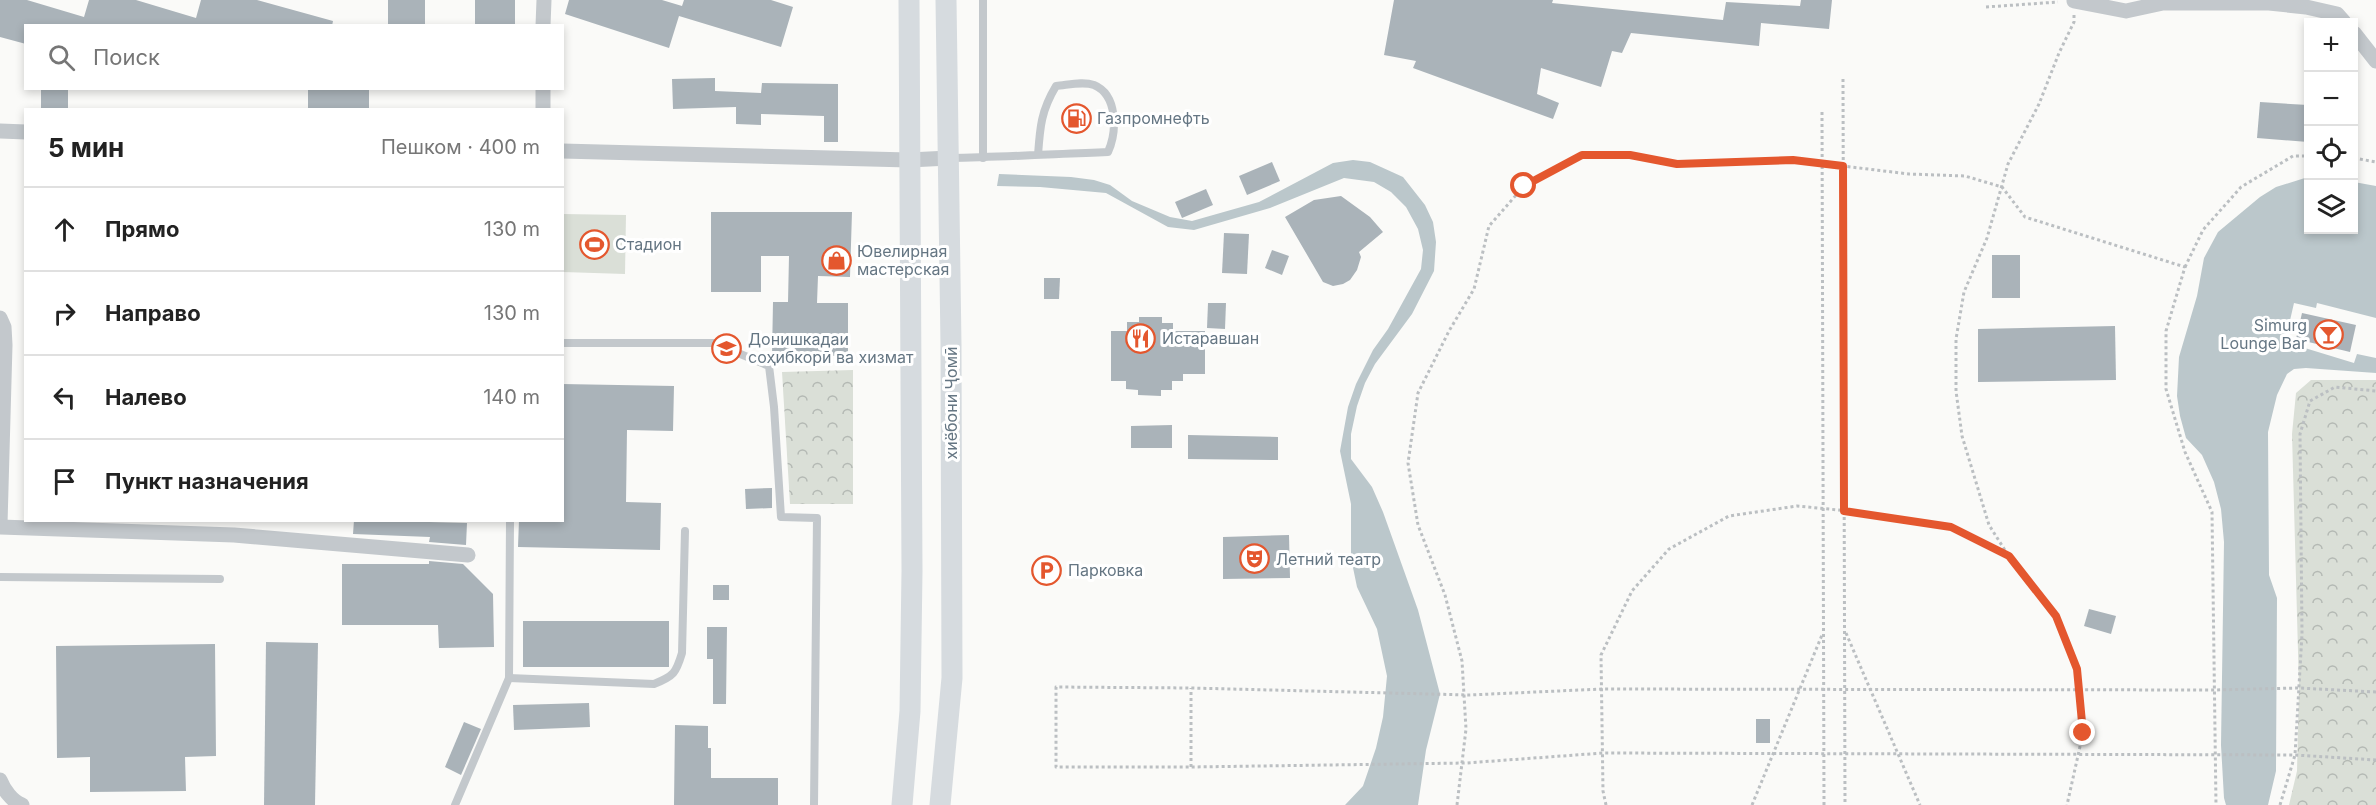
<!DOCTYPE html>
<html lang="ru">
<meta charset="utf-8">
<style>
:root{--surface:#fff;--page:#f2f2f2;--text:#222;--muted:#767676;--line:#e0e0e0}
body{margin:0;font-family:Inter,sans-serif;background:var(--page);color:var(--text)}
.controls{position:absolute;right:18px;top:18px;display:grid;overflow:hidden;border-radius:0px;box-shadow:0 3px 9px #0003}
.controls button{width:54px;height:54px;display:grid;place-items:center;padding:0;border:0;border-bottom:2px solid var(--line);background:var(--surface);color:var(--text);font:30px sans-serif}
.stop{position:absolute;width:18px;height:18px;margin:-14px;border:4px solid #e4572e;border-radius:50%;background:#fff}
.stop.end{background:#e4572e;border-color:#fff;box-shadow:0 2px 6px #0008}
.list{margin:0;padding:0;list-style:none}
h2{display:flex;justify-content:space-between;align-items:center;height:78px;margin:0;padding:0 24px;font-size:26px}
h2 small{font-size:20px;font-weight:400;color:var(--muted)}
.list li{display:grid;grid-template-columns:39px 1fr auto;gap:18px;align-items:center;box-sizing:border-box;height:84px;padding:0 24px;border-top:2px solid var(--line)}
.list b{display:block;font-size:22px;white-space:nowrap}
.list em{font-size:20px;font-style:normal;color:var(--muted)}
.icon{flex:none;width:33px;height:33px;fill:none;stroke:currentColor;stroke-width:2;stroke-linecap:round;stroke-linejoin:round}
.map{position:relative;flex:none;width:2376px;height:805px;overflow:hidden}
.search{position:absolute;background:var(--surface);box-shadow:0 3px 9px #0003;left:24px;top:24px;width:540px;height:66px;display:flex;align-items:center;gap:15px;box-sizing:border-box;padding:0 21px;border-radius:0px;color:var(--muted);font-size:22px}
.panel{position:absolute;background:var(--surface);box-shadow:0 3px 9px #0003;left:24px;top:108px;width:540px;height:414px;border-radius:0px}
.map>svg:first-child{display:block}
.grass{fill:#dadfd7}
.forest{fill:url(#forest-crowns)}
.water{fill:#bbc7cb}
.building{fill:#aab3b9}
.lines{fill:none;stroke-linecap:round;stroke-linejoin:round}
.path{stroke:#bbbfc2;stroke-width:3;stroke-dasharray:3 3;stroke-linecap:butt}
.lane{stroke:#c3c8cc;stroke-width:8}
.street{stroke:#c3c8cc;stroke-width:15}
.secondary{stroke:#d6dbdf;stroke-width:21}
.route{stroke:#e4572e;stroke-width:8}
.labels{text-anchor:middle;dominant-baseline:central;stroke-width:6;stroke-linejoin:round;paint-order:stroke}
.poi-label{font-size:16px;fill:#657683;stroke:#fff;text-anchor:start}
.street-label{font-size:16px;fill:#657683;stroke:#fff}
</style>
<div class="map">
<svg width="2376" height="805" viewBox="0 0 2376 805">
<defs>
<pattern id="forest-crowns" width="20" height="18" patternUnits="userSpaceOnUse" patternTransform="scale(1.5)"><rect width="20" height="18" fill="#dadfd7"/><path d="M2 6a3 3 0 1 1 6 0M12 15a3 3 0 1 1 6 0" fill="none" stroke="#b4b9b4"/></pattern>
</defs>
<rect width="100%" height="100%" fill="#fafaf8"/>
<!-- grass -->
<path class="grass" d="M 563,214 L 626,215 L 625,274 L 563,272 Z"/>
<!-- forest -->
<g class="forest">
<path d="M 853,370 L 853,504 L 790,504 L 782,372 Z"/>
<path d="M 2311,380 L 2376,380 L 2376,805 L 2289,805 L 2297,771 L 2299,688 L 2292,434 L 2296,393 Z"/>
</g>
<!-- water -->
<g class="water">
<path d="M 1353,160 L 1370,162 L 1403,177 L 1425,205 L 1433,222 L 1436,242 L 1434,271 L 1412,314 L 1375,364 L 1365,383 L 1357,406 L 1351,434 L 1351,459 L 1372,487 L 1383,512 L 1418,610 L 1440,694 L 1426,750 L 1418,805 L 1345,805 L 1363,786 L 1376,748 L 1383,717 L 1387,676 L 1377,629 L 1357,587 L 1351,558 L 1351,504 L 1340,451 L 1348,407 L 1356,384 L 1373,350 L 1388,329 L 1421,269 L 1423,250 L 1418,229 L 1406,207 L 1391,192 L 1374,182 L 1344,178 L 1270,208 L 1194,230 L 1168,227 L 1106,193 L 1040,187 L 997,186 L 999,174 L 1071,177 L 1094,180 L 1110,185 L 1132,201 L 1170,217 L 1192,221 L 1259,202 L 1333,163 Z"/>
<path d="M 2308,177 L 2308,230 L 2354,230 L 2354,182 L 2376,186 L 2376,318 L 2317,303 L 2316,308 L 2294,303 L 2285,342 L 2354,363 L 2357,354 L 2376,358 L 2376,373 L 2306,368 L 2294,369 L 2287,374 L 2277,395 L 2268,432 L 2269,575 L 2277,598 L 2276,771 L 2268,805 L 2226,805 L 2224,798 L 2221,745 L 2224,542 L 2221,509 L 2214,482 L 2202,455 L 2186,438 L 2180,416 L 2177,396 L 2179,357 L 2197,296 L 2204,258 L 2218,232 L 2260,197 L 2276,187 Z"/>
</g>
<!-- building -->
<g class="building">
<path d="M 0,0 L 27,0 L 84,17 L 89,0 L 136,0 L 196,18 L 201,0 L 257,0 L 333,21 L 332,26 L 26,26 L 26,44 L 0,37 Z"/>
<rect x="388" y="0" width="37" height="26"/>
<rect x="475" y="0" width="40" height="26"/>
<path d="M 569,0 L 662,0 L 682,6 L 684,0 L 771,0 L 793,7 L 781,47 L 679,16 L 669,48 L 565,14 Z"/>
<path d="M 1394,0 L 1553,0 L 1552,3 L 1723,20 L 1726,2 L 1800,6 L 1801,0 L 1832,0 L 1829,29 L 1761,23 L 1759,46 L 1631,33 L 1622,53 L 1612,51 L 1601,87 L 1541,68 L 1537,94 L 1559,103 L 1553,119 L 1413,68 L 1416,61 L 1384,55 Z"/>
<path d="M 715,78 L 715,91 L 761,93 L 762,83 L 838,84 L 838,142 L 824,142 L 824,116 L 761,114 L 761,125 L 736,124 L 736,107 L 673,109 L 672,79 Z"/>
<rect x="41" y="88" width="27" height="22"/>
<rect x="308" y="88" width="61" height="22"/>
<path d="M 2260,102 L 2308,105 L 2308,142 L 2257,138 Z"/>
<path d="M 1272,162 L 1280,181 L 1247,195 L 1239,176 Z"/>
<path d="M 1206,189 L 1213,205 L 1182,218 L 1175,202 Z"/>
<path d="M 1341,196 L 1370,217 L 1383,232 L 1359,252 L 1361,257 L 1357,270 L 1350,280 L 1343,284 L 1333,286 L 1323,282 L 1285,217 L 1314,200 Z"/>
<path d="M 711,212 L 852,212 L 850,277 L 818,276 L 817,303 L 848,303 L 848,356 L 772,355 L 773,302 L 788,302 L 789,256 L 761,256 L 761,292 L 711,292 Z"/>
<path d="M 1224,233 L 1249,234 L 1247,274 L 1222,273 Z"/>
<path d="M 1272,250 L 1289,256 L 1282,275 L 1265,268 Z"/>
<rect x="1992" y="255" width="28" height="43"/>
<path d="M 1044,278 L 1060,278 L 1059,299 L 1044,299 Z"/>
<path d="M 1208,303 L 1226,303 L 1225,329 L 1207,328 Z"/>
<path d="M 2302,313 L 2356,325 L 2350,352 L 2296,339 Z"/>
<path d="M 1139,317 L 1162,317 L 1162,323 L 1173,323 L 1173,331 L 1205,331 L 1205,374 L 1183,374 L 1183,381 L 1172,381 L 1172,390 L 1161,390 L 1161,396 L 1138,395 L 1138,390 L 1126,389 L 1126,381 L 1111,381 L 1111,331 L 1127,331 L 1127,322 L 1139,322 Z"/>
<path d="M 2115,326 L 2116,380 L 1978,382 L 1978,329 Z"/>
<path d="M 562,384 L 674,386 L 673,431 L 627,430 L 626,502 L 661,503 L 660,550 L 518,547 L 519,520 L 562,520 Z"/>
<path d="M 1172,425 L 1172,448 L 1131,448 L 1131,426 Z"/>
<path d="M 1188,435 L 1278,437 L 1278,460 L 1188,459 Z"/>
<path d="M 772,488 L 772,508 L 746,509 L 745,489 Z"/>
<path d="M 354,520 L 467,523 L 466,545 L 429,542 L 430,537 L 353,534 Z"/>
<path d="M 1289,535 L 1290,578 L 1223,579 L 1223,537 Z"/>
<path d="M 429,561 L 463,564 L 493,594 L 494,647 L 439,648 L 438,625 L 342,625 L 342,564 L 429,564 Z"/>
<rect x="713" y="585" width="16" height="15"/>
<path d="M 2089,609 L 2116,616 L 2111,634 L 2084,626 Z"/>
<rect x="523" y="621" width="146" height="46"/>
<path d="M 707,627 L 727,627 L 726,704 L 713,704 L 713,659 L 707,659 Z"/>
<path d="M 266,642 L 318,643 L 315,805 L 264,805 Z"/>
<path d="M 215,644 L 216,756 L 185,757 L 186,791 L 90,792 L 90,757 L 57,758 L 56,646 Z"/>
<path d="M 589,703 L 590,727 L 514,730 L 513,705 Z"/>
<rect x="1756" y="719" width="14" height="24"/>
<path d="M 464,722 L 481,729 L 461,775 L 445,767 Z"/>
<path d="M 675,725 L 708,726 L 708,748 L 711,748 L 711,778 L 778,778 L 778,805 L 674,805 Z"/>
</g>
<g class="lines">
<!-- path -->
<g class="path">
<path d="M 1986,7 L 2058,2"/>
<path d="M 1843,79 L 1845,805"/>
<path d="M 1822,112 L 1824,805"/>
<path d="M 2354,158 L 2376,162"/>
<path d="M 2185,267 L 2203,230 L 2241,187 L 2293,156 L 2308,156"/>
<path d="M 2008,555 L 1989,525 L 1962,436 L 1956,391 L 1956,339 L 1964,292 L 1987,238 L 2008,164 L 2039,104 L 2059,53 L 2074,22 L 2074,15"/>
<path d="M 1846,633 L 1920,805"/>
<path d="M 2376,692 L 2299,688 L 2214,690 L 1602,689 L 1469,695 L 1191,688 L 1056,687 L 1056,767 L 1191,767 L 1466,763 L 1603,753 L 2295,755 L 2376,760"/>
<path d="M 1191,767 L 1191,688"/>
<path d="M 1457,805 L 1466,729 L 1462,661 L 1445,595 L 1418,525 L 1408,463 L 1418,393 L 1449,331 L 1474,289 L 1489,226 L 1524,186 L 1582,155 L 1630,155 L 1677,164 L 1793,160 L 1909,174 L 1965,176 L 2002,187 L 2025,217 L 2185,267 L 2166,331 L 2166,389 L 2185,452 L 2212,512 L 2216,805"/>
<path d="M 1606,805 L 1603,791 L 1601,655 L 1632,591 L 1669,549 L 1729,516 L 1797,506 L 1870,513 L 1951,527 L 2009,556 L 2056,616 L 2077,669 L 2083,733 L 2067,805"/>
<path d="M 1752,805 L 1822,635"/>
<path d="M 2280,805 L 2295,755 L 2302,634 L 2300,434 L 2310,401 L 2335,387 L 2376,391"/>
</g>
<!-- lane -->
<g class="lane">
<path d="M 950,158 C 1003,157 1055,154 1108,152 C 1117,132 1118,95 1094,85 C 1083,81 1068,85 1056,86 C 1041,111 1040,127 1038,155"/>
<path d="M 983,158 L 983,0"/>
<path d="M 562,343 L 714,343 L 769,366 L 774,407 L 781,517 L 817,518 L 814,805"/>
<path d="M 0,577 L 220,579"/>
<path d="M 509,678 L 654,684 C 674,676 676,673 682,653 L 685,531"/>
<path d="M 455,805 L 509,678 L 510,520"/>
</g>
<!-- street -->
<g class="street">
<path d="M 2074,1 L 2126,11 L 2163,3 L 2269,3 L 2306,7 L 2337,14 L 2344,22"/>
<path d="M 543,26 L 544,0"/>
<path d="M 2354,33 L 2376,61"/>
<path d="M 543,110 L 543,88"/>
<path d="M 0,131 L 26,132"/>
<path d="M 562,151 L 909,160 L 949,158"/>
<path d="M 0,318 L 4,327 L 5,345 L 0,524"/>
<path d="M 0,527 L 234,535 L 468,555"/>
<path d="M 0,780 C 4,790 12,801 22,805"/>
</g>
<!-- secondary -->
<g class="secondary">
<path d="M 902,805 L 910,711 L 912,571 L 909,0"/>
<path d="M 940,805 L 952,678 L 951,345 L 946,0"/>
</g>
</g>
<g class="lines">
<!-- route -->
<path class="route" d="M 1524,186 L 1582,155 L 1630,155 L 1677,164 L 1793,160 L 1843,166 L 1844,511 L 1951,527 L 2009,556 L 2056,616 L 2077,669 L 2083,733"/>
</g>
<!-- icons -->
<defs>
<symbol id="fuel-ring" viewBox="-11 -11 22 22"><circle r="9.5" fill="#fff" stroke="#e4572e" stroke-width="1.5"/><path d="M-5.5-6h7V0h2V4h1.3V-2.5L3-4.5l.8-.8L6-3V5H2.5V1h-1V6h-7ZM-4.2-4.7v3.2H.2V-4.7Z" fill="#e4572e"/></symbol>
<symbol id="stadium-ring" viewBox="-11 -11 22 22"><circle r="9.5" fill="#fff" stroke="#e4572e" stroke-width="1.5"/><path d="M0-5a6.5 5 0 1 0 0 10a6.5 5 0 1 0 0-10ZM-3.5-1.8h7v3.6h-7Z" fill="#e4572e"/></symbol>
<symbol id="shop-ring" viewBox="-11 -11 22 22"><circle r="9.5" fill="#fff" stroke="#e4572e" stroke-width="1.5"/><path d="M-5-2.5h2.3a2.7 3.5 0 0 1 5.4 0H5L5.5 6h-11ZM-1.5-2.5h3a1.5 2.3 0 0 0-3 0Z" fill="#e4572e"/></symbol>
<symbol id="bar-ring" viewBox="-11 -11 22 22"><circle r="9.5" fill="#fff" stroke="#e4572e" stroke-width="1.5"/><path d="M-6-5H6L.8 .8V4.5H3.5V6h-7V4.5H-.8V.8Z" fill="#e4572e"/></symbol>
<symbol id="restaurant-ring" viewBox="-11 -11 22 22"><circle r="9.5" fill="#fff" stroke="#e4572e" stroke-width="1.5"/><path d="M-5-6h1v4h1v-4h1v4h1v-4h1v5L-1.5 .5V6h-2V.5L-5-1ZM5-6V6H3V1.5H1.5Q1.5-4 5-6Z" fill="#e4572e"/></symbol>
<symbol id="university-ring" viewBox="-11 -11 22 22"><circle r="9.5" fill="#fff" stroke="#e4572e" stroke-width="1.5"/><path d="M0-5L7-2L0 1L-7-2ZM-4 1L0 2.5L4 1V4Q0 6-4 4Z" fill="#e4572e"/></symbol>
<symbol id="theatre-ring" viewBox="-11 -11 22 22"><circle r="9.5" fill="#fff" stroke="#e4572e" stroke-width="1.5"/><path d="M-5-5.5Q0-4 5-5.5V0Q5 5 0 6Q-5 5-5 0ZM-3.3-2.5H-1v1.5H-3.3ZM1-2.5H3.3v1.5H1ZM-2.8 1Q0 5.5 2.8 1Z" fill="#e4572e"/></symbol>
<symbol id="parking-ring" viewBox="-11 -11 22 22"><circle r="9.5" fill="#fff" stroke="#e4572e" stroke-width="1.5"/><path d="M-3.5-5.5H1a3.5 3.5 0 0 1 0 7H-1V5.5H-3.5ZM-1-3.4V-.6H.8a1.4 1.4 0 0 0 0-2.8Z" fill="#e4572e"/></symbol>
</defs>
<g fill-rule="evenodd">
<use href="#fuel-ring" x="1060" y="102" width="33" height="33"/>
<use href="#stadium-ring" x="578" y="228" width="33" height="33"/>
<use href="#shop-ring" x="820" y="244" width="33" height="33"/>
<use href="#bar-ring" x="2312" y="318" width="33" height="33"/>
<use href="#restaurant-ring" x="1124" y="322" width="33" height="33"/>
<use href="#university-ring" x="710" y="332" width="33" height="33"/>
<use href="#theatre-ring" x="1238" y="542" width="33" height="33"/>
<use href="#parking-ring" x="1030" y="554" width="33" height="33"/>
</g>
<g class="labels">
<!-- poi labels -->
<g class="poi-label">
<text x="1097" y="118">Газпромнефть</text>
<text x="615" y="244">Стадион</text>
<text x="857" y="251">Ювелирная<tspan x="857" dy="18">мастерская</tspan></text>
<text x="2307" y="325" text-anchor="end">Simurg<tspan x="2307" dy="18">Lounge Bar</tspan></text>
<text x="1162" y="338">Истаравшан</text>
<text x="748" y="339">Донишкадаи<tspan x="748" dy="18">соҳибкорӣ ва хизмат</tspan></text>
<text x="1276" y="559">Летний театр</text>
<text x="1068" y="570">Парковка</text>
</g>
<!-- street labels -->
<g class="street-label">
<text transform="translate(951 403) rotate(-90)">хиёбони Ҷомӣ</text>
</g>
</g>
</svg>
<div class="controls">
<button>+</button>
<button>−</button>
<button><svg class="icon" aria-label="locate" viewBox="0 0 24 24"><circle cx="12" cy="12" r="6"/><path d="M12 2v4M12 18v4M2 12h4M18 12h4"/></svg></button>
<button><svg class="icon" aria-label="layers" viewBox="0 0 24 24"><path d="M12 4l9 5-9 5-9-5zM3 14l9 5 9-5"/></svg></button>
</div>
<div class="stop" style="left:1524px;top:186px"></div>
<div class="stop end" style="left:2083px;top:733px"></div>
<div class="search"><svg class="icon" aria-label="search" viewBox="0 0 24 24"><circle cx="10" cy="10" r="6"/><path d="M15 15l6 6"/></svg>Поиск</div>
<section class="panel">
<h2>5 мин<small>Пешком · 400 m</small></h2>
<ul class="list">
<li><svg class="icon" aria-label="ahead" viewBox="0 0 24 24"><path d="M12 20V5M6 11l6-6 6 6"/></svg><div><b>Прямо</b></div><em>130 m</em></li>
<li><svg class="icon" aria-label="right" viewBox="0 0 24 24"><path d="M7 20v-9h11M14 6l5 5-5 5"/></svg><div><b>Направо</b></div><em>130 m</em></li>
<li><svg class="icon" aria-label="left" viewBox="0 0 24 24"><path d="M17 20v-9H6M10 6l-5 5 5 5"/></svg><div><b>Налево</b></div><em>140 m</em></li>
<li><svg class="icon" aria-label="arrive" viewBox="0 0 24 24"><path d="M6 21V4h12l-3 4 3 4H6"/></svg><div><b>Пункт назначения</b></div></li>
</ul>
</section>
</div>
